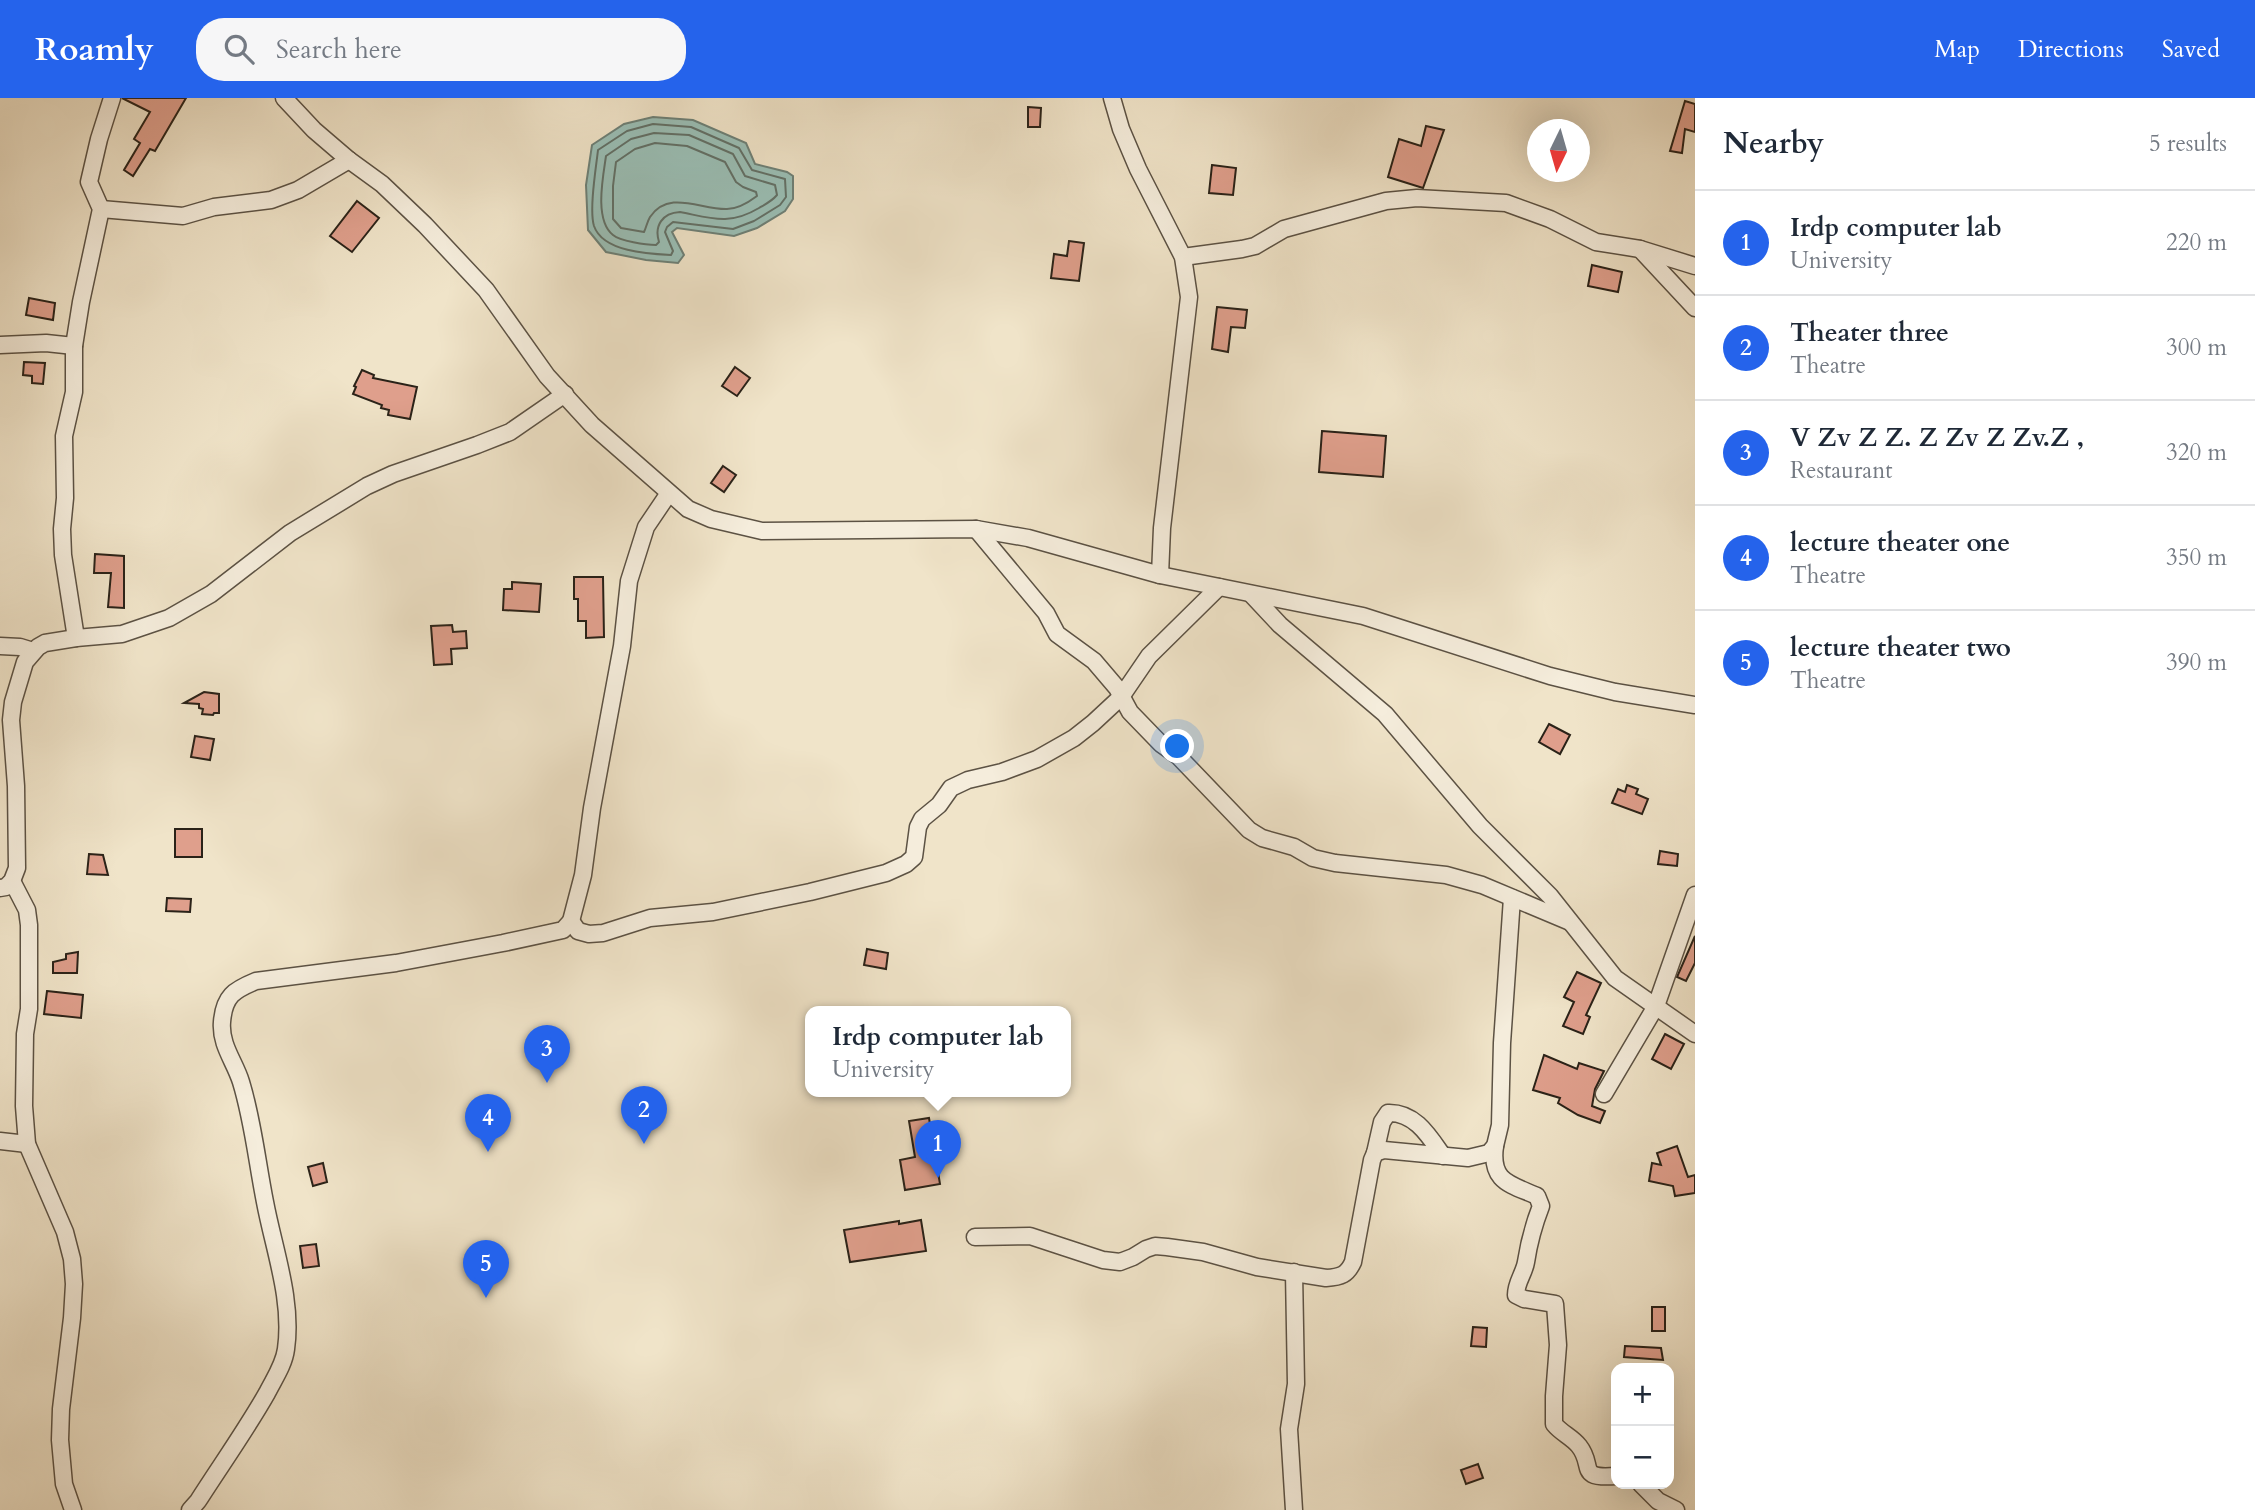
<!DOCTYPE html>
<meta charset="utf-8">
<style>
:root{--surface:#fff;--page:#f6f6f7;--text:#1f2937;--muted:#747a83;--line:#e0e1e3;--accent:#2563eb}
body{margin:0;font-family:Cardo,serif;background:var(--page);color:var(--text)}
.controls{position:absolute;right:21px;bottom:21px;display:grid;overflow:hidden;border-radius:14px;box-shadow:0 7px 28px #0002}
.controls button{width:63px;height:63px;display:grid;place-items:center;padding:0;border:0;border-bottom:2px solid var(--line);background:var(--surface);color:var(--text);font:35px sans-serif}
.compass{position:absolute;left:1527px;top:21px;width:63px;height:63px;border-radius:50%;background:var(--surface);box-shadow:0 7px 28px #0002;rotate:185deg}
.you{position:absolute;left:1178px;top:649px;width:24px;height:24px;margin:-18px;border:5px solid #fff;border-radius:50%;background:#1a73e8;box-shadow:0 0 0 10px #1a73e833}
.badge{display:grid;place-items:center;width:46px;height:46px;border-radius:50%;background:var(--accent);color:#fff;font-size:23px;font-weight:700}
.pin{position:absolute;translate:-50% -58px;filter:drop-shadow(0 2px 4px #0008)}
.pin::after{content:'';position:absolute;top:37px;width:24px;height:21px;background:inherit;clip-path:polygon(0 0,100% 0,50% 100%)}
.popup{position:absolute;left:805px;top:908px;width:266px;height:91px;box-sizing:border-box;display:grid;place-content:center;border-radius:14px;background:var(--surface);filter:drop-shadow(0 2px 5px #0005);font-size:23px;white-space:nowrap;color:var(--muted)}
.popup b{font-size:26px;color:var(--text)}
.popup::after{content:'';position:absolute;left:50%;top:100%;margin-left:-14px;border:14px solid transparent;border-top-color:var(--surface)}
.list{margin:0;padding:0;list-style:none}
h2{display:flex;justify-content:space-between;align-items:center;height:91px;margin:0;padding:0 28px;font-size:30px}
h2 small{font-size:23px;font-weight:400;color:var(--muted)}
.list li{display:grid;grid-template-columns:46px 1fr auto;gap:21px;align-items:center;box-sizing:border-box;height:105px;padding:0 28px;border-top:2px solid var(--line)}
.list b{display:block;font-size:26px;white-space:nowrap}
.list p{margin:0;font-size:23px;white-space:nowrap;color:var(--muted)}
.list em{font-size:23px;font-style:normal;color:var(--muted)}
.icon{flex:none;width:38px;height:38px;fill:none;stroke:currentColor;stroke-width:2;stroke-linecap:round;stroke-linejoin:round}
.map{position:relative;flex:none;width:1695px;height:1412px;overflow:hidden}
header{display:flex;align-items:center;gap:42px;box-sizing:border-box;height:98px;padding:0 35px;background:var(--accent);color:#fff}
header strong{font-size:33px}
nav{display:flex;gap:38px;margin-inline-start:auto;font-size:24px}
.search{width:490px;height:63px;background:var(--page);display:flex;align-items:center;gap:18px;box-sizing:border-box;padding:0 24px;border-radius:28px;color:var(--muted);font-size:26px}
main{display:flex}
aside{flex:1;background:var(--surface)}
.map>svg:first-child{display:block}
.water{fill:#9abfb6;stroke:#6d8077;stroke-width:2}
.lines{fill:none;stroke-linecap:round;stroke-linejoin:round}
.shore{stroke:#627067;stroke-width:2}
.building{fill:#df9f8c;stroke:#2a2218;stroke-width:2}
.minor-casing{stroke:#5c5244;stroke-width:19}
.minor{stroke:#f5eddc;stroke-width:16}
</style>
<header>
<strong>Roamly</strong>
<div class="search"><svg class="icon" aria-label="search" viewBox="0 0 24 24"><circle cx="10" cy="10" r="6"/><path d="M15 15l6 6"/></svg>Search here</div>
<nav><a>Map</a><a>Directions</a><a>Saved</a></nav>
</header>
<main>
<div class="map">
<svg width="1695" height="1412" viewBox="0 0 1695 1412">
<rect width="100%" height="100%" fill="#f0e4c9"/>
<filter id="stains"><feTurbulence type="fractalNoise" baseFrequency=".00286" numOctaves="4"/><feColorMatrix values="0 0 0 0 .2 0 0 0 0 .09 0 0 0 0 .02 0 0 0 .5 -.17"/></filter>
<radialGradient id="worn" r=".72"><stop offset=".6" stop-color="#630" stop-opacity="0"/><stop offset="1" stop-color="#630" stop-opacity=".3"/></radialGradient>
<!-- water -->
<path class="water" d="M 653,19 L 693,22 L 746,45 L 755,66 L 787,74 L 793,78 L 793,101 L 785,113 L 757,130 L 734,138 L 677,130 L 672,134 L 684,157 L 678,165 L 646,162 L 606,154 L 588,132 L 586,87 L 592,47 L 624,26 Z"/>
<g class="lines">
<!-- shore -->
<g class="shore">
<path d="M 653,26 L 691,29 L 739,50 L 752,72 L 785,81 L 786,99 L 780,107 L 754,123 L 733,131 L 673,124 L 667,129 L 665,134 L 673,153 L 671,157 C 649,156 603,154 594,128 C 589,112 596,70 598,52 L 627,33 Z"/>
<path d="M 654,35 L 689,37 L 733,56 L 745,78 L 775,87 L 777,97 C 772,103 766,106 759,110 C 729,128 711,120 680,114 C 662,115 654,128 659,144 L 656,147 C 646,147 620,143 613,137 C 594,122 603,79 606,58 L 631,41 Z"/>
<path d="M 655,45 L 687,48 L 725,64 L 736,84 L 743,89 L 756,94 L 757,98 C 749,104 738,111 727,111 C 701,112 669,91 650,119 C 647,124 646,130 644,134 L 621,130 L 613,121 L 613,88 L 616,64 L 635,51 Z"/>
</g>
</g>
<!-- building -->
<g class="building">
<path d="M 122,0 L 186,0 L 155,53 L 150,51 L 133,78 L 124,72 L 140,45 L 134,41 L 150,14 Z"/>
<path d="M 1685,3 L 1695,6 L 1695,34 L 1685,31 L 1682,55 L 1670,53 Z"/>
<path d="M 1028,9 L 1041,10 L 1040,29 L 1028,29 Z"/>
<path d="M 1426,28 L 1444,32 L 1423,90 L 1388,79 L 1399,41 L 1421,48 Z"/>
<path d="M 1212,67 L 1236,70 L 1233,97 L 1209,95 Z"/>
<path d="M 357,103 L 379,120 L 352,154 L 330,138 Z"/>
<path d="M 1069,143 L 1084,145 L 1079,183 L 1051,180 L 1054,156 L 1067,158 Z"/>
<path d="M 1592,167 L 1622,174 L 1618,194 L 1588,188 Z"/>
<path d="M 29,200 L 55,205 L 53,222 L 26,217 Z"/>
<path d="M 1217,209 L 1247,212 L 1245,230 L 1231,229 L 1228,254 L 1212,251 Z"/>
<path d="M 24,264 L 45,265 L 43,286 L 32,285 L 32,278 L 23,277 Z"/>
<path d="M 735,269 L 750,280 L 737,298 L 722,288 Z"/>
<path d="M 362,272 L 374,277 L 373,280 L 417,289 L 410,321 L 388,317 L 389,312 L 381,310 L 382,307 L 353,296 L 356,289 L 354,288 Z"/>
<path d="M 1322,333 L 1386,338 L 1383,379 L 1319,374 Z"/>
<path d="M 723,368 L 736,377 L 724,394 L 711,385 Z"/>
<path d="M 95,456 L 124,458 L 124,510 L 108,509 L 111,475 L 94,475 Z"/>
<path d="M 574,479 L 603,479 L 604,539 L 586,540 L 586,523 L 578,523 L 578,501 L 574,501 Z"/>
<path d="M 512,484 L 541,486 L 539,514 L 503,512 L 504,491 L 512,491 Z"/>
<path d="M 452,527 L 453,534 L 466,533 L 467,550 L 451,551 L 452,566 L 434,567 L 431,528 Z"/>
<path d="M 204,594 L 219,596 L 219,615 L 214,615 L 213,617 L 202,616 L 203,611 L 199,610 L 199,606 L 184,605 Z"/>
<path d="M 1549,626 L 1570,637 L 1560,656 L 1539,644 Z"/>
<path d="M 195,638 L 214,641 L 210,662 L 191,659 Z"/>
<path d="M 1627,687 L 1638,691 L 1636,696 L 1648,701 L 1642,716 L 1612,705 L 1618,691 L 1625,694 Z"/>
<rect x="175" y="731" width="27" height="28"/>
<path d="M 1660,753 L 1678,756 L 1677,768 L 1658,766 Z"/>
<path d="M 89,756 L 103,757 L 108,777 L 87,776 Z"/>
<path d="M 167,800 L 191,801 L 190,814 L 166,813 Z"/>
<path d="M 1695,838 L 1695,865 L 1686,883 L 1677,879 Z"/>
<path d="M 867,851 L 888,855 L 886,871 L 864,867 Z"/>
<path d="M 78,854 L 77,875 L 53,875 L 53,864 L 66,861 L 66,856 Z"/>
<path d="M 1577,874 L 1601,885 L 1586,917 L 1590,919 L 1583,936 L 1563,928 L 1574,904 L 1564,899 Z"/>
<path d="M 47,893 L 83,897 L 81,920 L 44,916 Z"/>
<path d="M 1665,936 L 1684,946 L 1671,971 L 1652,961 Z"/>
<path d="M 1544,957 L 1577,971 L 1579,965 L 1604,973 L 1595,991 L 1592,1008 L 1605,1013 L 1600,1025 L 1578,1017 L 1558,1005 L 1560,1000 L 1533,992 Z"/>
<path d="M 929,1020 L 940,1086 L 905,1092 L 900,1062 L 915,1059 L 909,1023 Z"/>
<path d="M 1677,1048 L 1688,1079 L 1695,1077 L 1695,1095 L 1675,1098 L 1673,1088 L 1649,1083 L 1652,1065 L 1661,1067 L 1657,1055 Z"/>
<path d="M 323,1065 L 327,1084 L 313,1088 L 308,1069 Z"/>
<path d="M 921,1122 L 926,1153 L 850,1164 L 844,1132 L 899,1123 L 899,1126 Z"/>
<path d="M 316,1146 L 319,1168 L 303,1170 L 300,1148 Z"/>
<rect x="1652" y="1209" width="13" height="24"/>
<path d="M 1473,1229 L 1487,1230 L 1486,1249 L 1471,1248 Z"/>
<path d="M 1625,1248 L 1661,1250 L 1663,1262 L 1624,1259 Z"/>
<path d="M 1478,1366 L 1483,1380 L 1466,1386 L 1461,1372 Z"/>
</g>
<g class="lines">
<defs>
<g id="minor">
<path d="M 284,0 L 314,32 L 349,62 L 382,86 L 425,127 L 486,192 L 547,278 L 592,327 L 688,411 L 711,421 L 762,433 L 976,431 L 1028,440 L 1160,477 L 1363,518 L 1550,578 L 1615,594 L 1695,607"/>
<path d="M 1112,0 L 1121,31 L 1138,71 L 1183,159 L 1189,199 L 1162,430 L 1160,477"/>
<path d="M 101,111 L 183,118 L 214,109 L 271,102 L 298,92 L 349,62"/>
<path d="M 1640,151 L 1695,210"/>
<path d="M 1183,159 L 1242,151 L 1255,148 L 1284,131 L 1386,103 L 1417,100 L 1506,105 L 1550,121 L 1596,144 L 1640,151 L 1695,168"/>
<path d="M 0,247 L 46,245 L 74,248"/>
<path d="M 976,431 L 1046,515 L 1057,536 L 1094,563 L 1117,590 L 1130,614 L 1161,646 L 1178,658 L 1249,732 L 1262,740 L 1294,749 L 1313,760 L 1335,765 L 1446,777 L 1482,787 L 1570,824"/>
<path d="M 1251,496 L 1280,527 L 1385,616 L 1480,728 L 1550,798 L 1615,880 L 1695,936"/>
<path d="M 76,540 L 63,457 L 62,431 L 65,400 L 64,338 L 74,294 L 74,248 L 81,204 L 101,111 L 89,84 L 99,41 L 112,0"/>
<path d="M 0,548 L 20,549 L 33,553"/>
<path d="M 12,783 L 27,812 L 29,827 L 29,911 L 25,936 L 24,1008 L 27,1046 L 65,1134 L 72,1161 L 74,1186 L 72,1220 L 61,1311 L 60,1342 L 64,1386 L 73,1412"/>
<path d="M 0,790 L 6,789 L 12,783 L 17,770 L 16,688 L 11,622 L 13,604 L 25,564 L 38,549 L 45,545 L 76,540 L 122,536 L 169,520 L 211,496 L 290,435 L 367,388 L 393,376 L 477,347 L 510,334 L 565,296"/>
<path d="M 571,823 L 578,833 L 589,836 L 603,835 L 650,820 L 713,814 L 810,794 L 886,775 L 906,766 L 914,759 L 918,729 L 922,721 L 939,707 L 951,690 L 968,682 L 1002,674 L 1037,661 L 1074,640 L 1093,625 L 1121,599 L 1149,558 L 1219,489"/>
<path d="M 1604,996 L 1656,908 L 1695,797"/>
<path d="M 0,1043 L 27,1046"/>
<path d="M 1495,1048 C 1490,1084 1510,1086 1537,1098 L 1541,1108 C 1534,1126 1529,1144 1526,1164 C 1524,1176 1516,1184 1516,1197 L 1524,1201 L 1555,1206 L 1558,1247 L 1554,1298 L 1554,1326 C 1561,1335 1572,1339 1579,1348 C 1595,1368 1576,1381 1616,1378"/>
<path d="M 1375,1055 L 1382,1024 L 1388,1015 C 1415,1014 1429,1038 1443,1058"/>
<path d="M 975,1139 L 1030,1138 L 1103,1162 L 1120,1164 L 1133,1159 L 1146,1151 L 1155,1148 L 1167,1149 L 1203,1154 L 1257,1169 L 1326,1180 C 1341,1179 1347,1177 1353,1164 L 1372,1062 L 1375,1055 L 1384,1052 L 1468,1060 L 1489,1055 L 1495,1048 L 1500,1027 L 1502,945 L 1512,800"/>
<path d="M 1294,1174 L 1296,1286 L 1289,1331 L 1294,1412"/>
<path d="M 1641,1386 L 1658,1403 L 1676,1412"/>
<path d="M 190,1412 L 198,1403 C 221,1367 246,1332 267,1295 C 274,1281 284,1267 286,1251 C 293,1202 274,1152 265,1104 C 257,1064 253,1023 241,984 C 235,964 220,947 222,924 C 224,898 234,892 256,883 L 396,865 L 503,845 L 563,832 L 571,823 L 583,777 L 592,710 L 622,548 L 629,483 L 646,429 L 669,395"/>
</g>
</defs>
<!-- minor casing -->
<use href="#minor" class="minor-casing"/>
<!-- minor -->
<use href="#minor" class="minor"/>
</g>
<rect width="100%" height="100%" filter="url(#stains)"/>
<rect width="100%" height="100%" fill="url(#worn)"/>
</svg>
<div class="controls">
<button>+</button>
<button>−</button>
</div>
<svg class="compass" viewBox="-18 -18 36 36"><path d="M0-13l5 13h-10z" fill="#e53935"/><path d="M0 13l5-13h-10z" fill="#747a83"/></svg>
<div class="you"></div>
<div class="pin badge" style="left:938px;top:1080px">1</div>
<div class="popup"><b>Irdp computer lab</b>University</div>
<div class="pin badge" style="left:644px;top:1046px">2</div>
<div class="pin badge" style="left:547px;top:985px">3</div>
<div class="pin badge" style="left:488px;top:1054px">4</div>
<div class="pin badge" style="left:486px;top:1200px">5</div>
</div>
<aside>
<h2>Nearby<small>5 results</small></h2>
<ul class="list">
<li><span class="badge">1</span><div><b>Irdp computer lab</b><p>University</p></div><em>220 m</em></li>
<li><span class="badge">2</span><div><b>Theater three</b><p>Theatre</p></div><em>300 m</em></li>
<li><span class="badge">3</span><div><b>V Zv Z Z. Z Zv Z Zv.Z ,</b><p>Restaurant</p></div><em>320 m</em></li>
<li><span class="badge">4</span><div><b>lecture theater one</b><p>Theatre</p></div><em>350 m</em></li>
<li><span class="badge">5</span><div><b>lecture theater two</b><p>Theatre</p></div><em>390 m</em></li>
</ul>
</aside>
</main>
